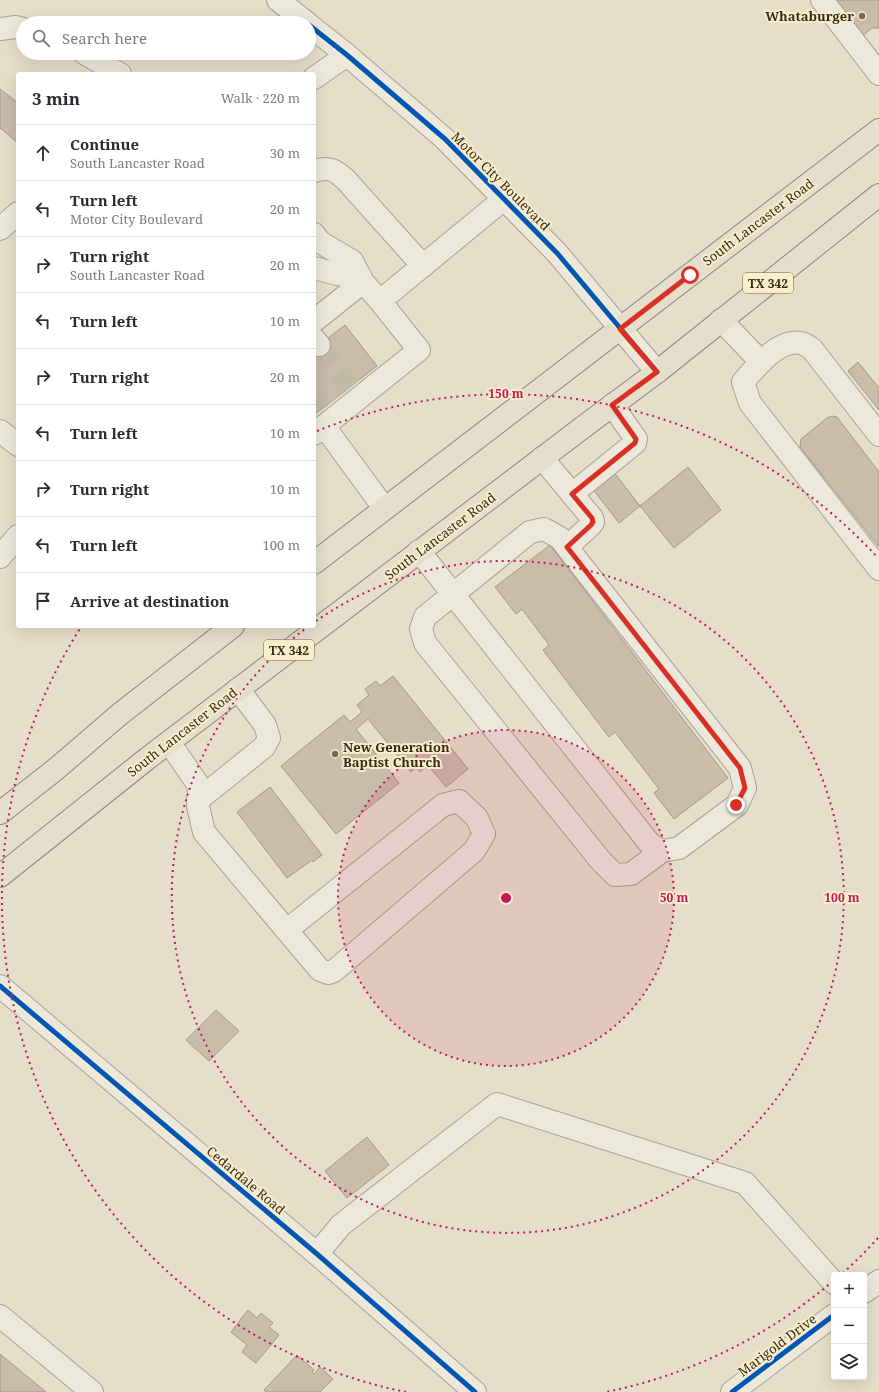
<!DOCTYPE html>
<meta charset="utf-8">
<style>
:root{--surface:#fff;--page:#f2f2f3;--text:#2b2b33;--muted:#7c7c81;--line:#e1e1e2}
body{margin:0;font-family:"Noto Serif",serif;background:var(--page);color:var(--text)}
.controls{position:absolute;right:12px;bottom:12px;display:grid;overflow:hidden;border-radius:4px;box-shadow:0 4px 16px #0002}
.controls button{width:36px;height:36px;display:grid;place-items:center;padding:0;border:0;border-bottom:1px solid var(--line);background:var(--surface);color:var(--text);font:20px sans-serif}
.stop{position:absolute;width:12px;height:12px;margin:-9px;border:3px solid #d93025;border-radius:50%;background:#fff}
.stop.end{background:#d93025;border-color:#fff;box-shadow:0 1px 4px #0008}
.list{margin:0;padding:0;list-style:none}
h2{display:flex;justify-content:space-between;align-items:center;height:52px;margin:0;padding:0 16px;font-size:17px}
h2 small{font-size:13px;font-weight:400;color:var(--muted)}
.list li{display:grid;grid-template-columns:26px 1fr auto;gap:12px;align-items:center;box-sizing:border-box;height:56px;padding:0 16px;border-top:1px solid var(--line)}
.list b{display:block;font-size:15px;white-space:nowrap}
.list p{margin:0;font-size:13px;white-space:nowrap;color:var(--muted)}
.list em{font-size:13px;font-style:normal;color:var(--muted)}
.icon{flex:none;width:22px;height:22px;fill:none;stroke:currentColor;stroke-width:2;stroke-linecap:round;stroke-linejoin:round}
.map{position:relative;flex:none;width:879px;height:1392px;overflow:hidden}
.search{position:absolute;background:var(--surface);box-shadow:0 4px 16px #0002;left:16px;top:16px;width:300px;height:44px;display:flex;align-items:center;gap:10px;box-sizing:border-box;padding:0 14px;border-radius:22px;color:var(--muted);font-size:15px}
.panel{position:absolute;background:var(--surface);box-shadow:0 4px 16px #0002;left:16px;top:72px;width:300px;height:556px;border-radius:4px}
.map>svg:first-child{display:block}
.building{fill:#c9bca9;stroke:#a59988}
.lines{fill:none;stroke-linecap:round;stroke-linejoin:round}
.minor-tunnel{stroke:#c2baa5;stroke-width:22;stroke-dasharray:22 11;stroke-linecap:butt}
.minor-casing{stroke:#a9a292;stroke-width:24}
.major-casing{stroke:#8e8779;stroke-width:24}
.minor{stroke:#ece8db;stroke-width:22}
.major{stroke:#e4decb;stroke-width:22}
.cycleway-casing{stroke:#f8eecc;stroke-width:8}
.cycleway{stroke:#0057b8;stroke-width:5}
.route{stroke:#d93025;stroke-width:5}
.ring{fill:none;stroke:#c2185b;stroke-width:2;stroke-dasharray:2 4}
.poi-dot{fill:#746957;stroke:#f8eecc;stroke-width:1.5}
.labels{text-anchor:middle;dominant-baseline:central;stroke-width:4;stroke-linejoin:round;paint-order:stroke}
.shield{fill:#f8eecc;stroke:#71654f;stroke-width:1}
.shield-label{font-size:12px;font-weight:bold;fill:#372a1a}
.poi-label{font-size:13px;font-weight:bold;fill:#372a1a;stroke:#f8eecc;text-anchor:end}
.street-label{font-size:13px;fill:#372a1a;stroke:#f8eecc}
.centre{fill:#c2185b;stroke:#f8eecc;stroke-width:2}
.ring-label{font-size:12px;text-anchor:middle;font-weight:bold;fill:#c2185b;stroke:#f8eecc;stroke-width:4;stroke-linejoin:round;paint-order:stroke}
</style>
<div class="map">
<svg width="879" height="1392" viewBox="0 0 879 1392">
<rect width="100%" height="100%" fill="#e5dec8"/>
<!-- building -->
<g class="building">
<path d="M 838,0 L 879,0 L 879,28 L 872,28 L 862,36 L 834,4 Z"/>
<path d="M 0,89 L 18,103 L 18,143 L 0,128 Z"/>
<path d="M 345,325 L 377,366 L 314,415 L 314,349 Z"/>
<path d="M 858,362 L 879,388 L 879,410 L 848,371 Z"/>
<path d="M 832,416 L 837,417 L 879,472 L 879,547 L 800,447 L 801,439 L 827,418 Z"/>
<path d="M 688,467 L 721,510 L 674,548 L 640,506 Z"/>
<path d="M 613,471 L 640,506 L 619,523 L 592,488 Z"/>
<path d="M 550,545 L 728,778 L 674,819 L 654,793 L 659,789 L 615,732 L 609,737 L 543,650 L 549,645 L 522,609 L 516,614 L 495,587 Z"/>
<path d="M 393,676 L 468,769 L 446,787 L 428,765 L 420,772 L 416,767 L 411,772 L 368,719 L 356,729 L 399,783 L 336,834 L 281,766 L 344,715 L 350,722 L 362,712 L 357,705 L 369,695 L 365,689 L 376,681 L 380,686 Z"/>
<path d="M 270,787 L 322,855 L 313,862 L 312,860 L 287,878 L 237,812 Z"/>
<path d="M 216,1010 L 239,1031 L 209,1061 L 186,1040 Z"/>
<path d="M 367,1137 L 389,1165 L 347,1198 L 325,1171 Z"/>
<path d="M 248,1310 L 257,1318 L 261,1313 L 273,1323 L 269,1327 L 279,1335 L 256,1363 L 242,1352 L 247,1345 L 231,1332 Z"/>
<path d="M 0,1354 L 46,1392 L 0,1392 Z"/>
<path d="M 297,1355 L 314,1370 L 312,1372 L 314,1374 L 320,1367 L 333,1379 L 320,1392 L 266,1392 L 264,1390 Z"/>
</g>
<g class="lines">
<!-- minor-tunnel -->
<g class="minor-tunnel">
<path d="M 319,345 L 350,387"/>
<path d="M 314,398 L 322,408"/>
</g>
<defs>
<g id="minor">
<path d="M 278,0 L 307,23"/>
<path d="M 822,0 L 879,74"/>
<path d="M 309,25 L 347,55 L 445,139 L 557,253 L 657,372"/>
<path d="M 0,29 L 16,27 L 23,29"/>
<path d="M 84,53 L 120,74"/>
<path d="M 314,78 L 347,55"/>
<path d="M 314,171 C 329,166 335,170 346,180 L 423,266"/>
<path d="M 0,229 L 18,213"/>
<path d="M 314,234 L 320,242 L 352,261 L 363,282"/>
<path d="M 314,268 L 337,274 L 360,277"/>
<path d="M 721,320 L 761,362"/>
<path d="M 314,321 L 363,282 L 380,301 L 504,199"/>
<path d="M 314,339 L 319,345"/>
<path d="M 324,426 L 419,350 L 380,301"/>
<path d="M 0,431 L 18,445"/>
<path d="M 314,434 L 324,426 L 384,508"/>
<path d="M 879,435 L 812,349 C 809,347 805,344 801,343 C 778,339 756,367 743,382 L 750,403 L 879,569"/>
<path d="M 542,458 L 592,518 L 593,522 L 591,525 L 567,547"/>
<path d="M 572,494 L 635,443 L 636,439 L 612,405"/>
<path d="M 419,551 L 650,844 L 662,851 L 679,848 L 737,805 L 745,788 L 740,768 L 573,555 L 560,538 L 544,529 L 530,532 L 425,617 L 421,629 L 425,643 L 601,861 L 615,875 L 631,874 L 662,851"/>
<path d="M 0,557 L 18,536"/>
<path d="M 169,742 L 199,786 L 198,806 L 204,832 L 320,970 L 328,973 L 334,971 L 474,851 L 484,834 L 477,818 L 459,801 L 443,805 L 287,930"/>
<path d="M 198,800 L 264,747 L 269,738 L 265,725 L 238,689"/>
<path d="M 0,986 L 317,1254 L 475,1392"/>
<path d="M 317,1254 L 341,1225 L 497,1104 L 745,1183 L 834,1283"/>
<path d="M 864,1292 L 879,1281"/>
<path d="M 0,1316 L 92,1392"/>
<path d="M 732,1392 L 834,1315"/>
</g>
<g id="major">
<path d="M 314,563 L 879,130"/>
<path d="M 0,813 L 56,769 L 120,714 L 233,626"/>
<path d="M 0,876 L 148,758 L 582,428 L 657,372 L 879,195"/>
</g>
</defs>
<!-- minor casing -->
<use href="#minor" class="minor-casing"/>
<!-- major casing -->
<use href="#major" class="major-casing"/>
<!-- minor -->
<use href="#minor" class="minor"/>
<!-- major -->
<use href="#major" class="major"/>
<defs>
<g id="cycleway">
<path d="M 309,25 L 347,55 L 445,139 L 557,253 L 657,372"/>
<path d="M 0,986 L 317,1254 L 475,1392"/>
<path d="M 732,1392 L 834,1315"/>
</g>
</defs>
<!-- cycleway casing -->
<use href="#cycleway" class="cycleway-casing"/>
<!-- cycleway -->
<use href="#cycleway" class="cycleway"/>
</g>
<g class="lines">
<!-- route -->
<path class="route" d="M 690,275 L 620,329 L 657,372 L 612,405 L 636,439 L 635,443 L 572,494 L 592,518 L 593,522 L 591,525 L 567,547 L 740,768 L 745,788 L 736,805"/>
</g>
<!-- distance rings -->
<circle cx="506" cy="898" r="168" fill="#c2185b" fill-opacity=".12"/>
<g class="ring">
<circle cx="506" cy="898" r="168"/>
<path d="M316 621A336 336 0 1 1 309 626"/>
<path d="M878 1238A504 504 0 0 1 843 1273M833 1281A504 504 0 0 1 606 1392M406 1392A504 504 0 0 1 81 627M317 431A504 504 0 0 1 878 558"/>
</g>
<!-- markers -->
<g class="poi-dot">
<circle cx="862" cy="16" r="4"/>
<circle cx="335" cy="754" r="4"/>
</g>
<g class="labels">
<!-- shield labels -->
<g class="shield">
<rect x="743" y="273" width="50" height="20" rx="3"/>
<rect x="264" y="640" width="50" height="20" rx="3"/>
</g>
<g class="shield-label">
<text x="768" y="283">TX 342</text>
<text x="289" y="650">TX 342</text>
</g>
<!-- poi labels -->
<g class="poi-label">
<text x="854" y="16">Whataburger</text>
<text x="343" y="747" text-anchor="start">New Generation<tspan x="343" dy="15">Baptist Church</tspan></text>
</g>
<!-- street labels -->
<g class="street-label">
<text transform="translate(501 181) rotate(45)">Motor City Boulevard</text>
<text transform="translate(758 222) rotate(-37)">South Lancaster Road</text>
<text transform="translate(440 536) rotate(-37)">South Lancaster Road</text>
<text transform="translate(182 732) rotate(-38)">South Lancaster Road</text>
<text transform="translate(246 1180) rotate(40)">Cedardale Road</text>
<text transform="translate(777 1345) rotate(-37)">Marigold Drive</text>
</g>
</g>
<circle cx="506" cy="898" r="6" class="centre"/>
<g class="ring-label">
<text x="506" y="398">150 m</text>
<text x="674" y="902">50 m</text>
<text x="842" y="902">100 m</text>
</g>
</svg>
<div class="controls">
<button>+</button>
<button>−</button>
<button><svg class="icon" aria-label="layers" viewBox="0 0 24 24"><path d="M12 4l9 5-9 5-9-5zM3 14l9 5 9-5"/></svg></button>
</div>
<div class="stop" style="left:690px;top:275px"></div>
<div class="stop end" style="left:736px;top:805px"></div>
<div class="search"><svg class="icon" aria-label="search" viewBox="0 0 24 24"><circle cx="10" cy="10" r="6"/><path d="M15 15l6 6"/></svg>Search here</div>
<section class="panel">
<h2>3 min<small>Walk · 220 m</small></h2>
<ul class="list">
<li><svg class="icon" aria-label="ahead" viewBox="0 0 24 24"><path d="M12 20V5M6 11l6-6 6 6"/></svg><div><b>Continue</b><p>South Lancaster Road</p></div><em>30 m</em></li>
<li><svg class="icon" aria-label="left" viewBox="0 0 24 24"><path d="M17 20v-9H6M10 6l-5 5 5 5"/></svg><div><b>Turn left</b><p>Motor City Boulevard</p></div><em>20 m</em></li>
<li><svg class="icon" aria-label="right" viewBox="0 0 24 24"><path d="M7 20v-9h11M14 6l5 5-5 5"/></svg><div><b>Turn right</b><p>South Lancaster Road</p></div><em>20 m</em></li>
<li><svg class="icon" aria-label="left" viewBox="0 0 24 24"><path d="M17 20v-9H6M10 6l-5 5 5 5"/></svg><div><b>Turn left</b></div><em>10 m</em></li>
<li><svg class="icon" aria-label="right" viewBox="0 0 24 24"><path d="M7 20v-9h11M14 6l5 5-5 5"/></svg><div><b>Turn right</b></div><em>20 m</em></li>
<li><svg class="icon" aria-label="left" viewBox="0 0 24 24"><path d="M17 20v-9H6M10 6l-5 5 5 5"/></svg><div><b>Turn left</b></div><em>10 m</em></li>
<li><svg class="icon" aria-label="right" viewBox="0 0 24 24"><path d="M7 20v-9h11M14 6l5 5-5 5"/></svg><div><b>Turn right</b></div><em>10 m</em></li>
<li><svg class="icon" aria-label="left" viewBox="0 0 24 24"><path d="M17 20v-9H6M10 6l-5 5 5 5"/></svg><div><b>Turn left</b></div><em>100 m</em></li>
<li><svg class="icon" aria-label="arrive" viewBox="0 0 24 24"><path d="M6 21V4h12l-3 4 3 4H6"/></svg><div><b>Arrive at destination</b></div></li>
</ul>
</section>
</div>
